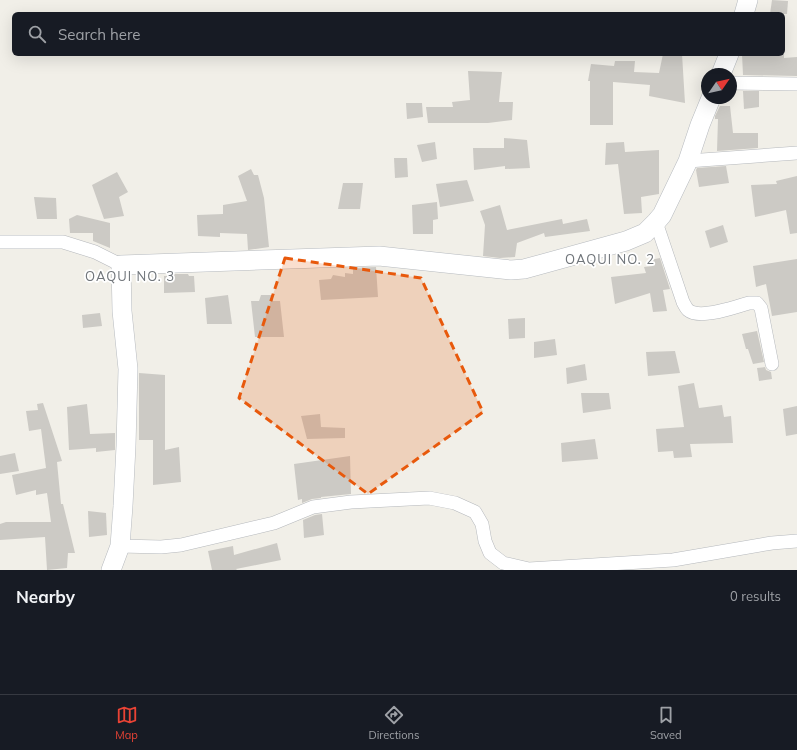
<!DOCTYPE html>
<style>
:root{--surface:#171b24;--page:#242831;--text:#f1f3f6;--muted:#9ea1a6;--line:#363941;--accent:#ea4335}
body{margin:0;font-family:Mulish,sans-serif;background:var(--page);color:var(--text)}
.compass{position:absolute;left:701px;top:68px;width:36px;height:36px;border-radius:50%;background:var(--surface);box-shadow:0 4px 16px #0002;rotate:56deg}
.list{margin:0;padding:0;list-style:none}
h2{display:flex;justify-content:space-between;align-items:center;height:52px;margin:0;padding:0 16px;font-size:17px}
h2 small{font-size:13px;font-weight:400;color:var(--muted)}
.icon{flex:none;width:22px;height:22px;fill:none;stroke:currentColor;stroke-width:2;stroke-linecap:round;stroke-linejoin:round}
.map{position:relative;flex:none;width:797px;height:570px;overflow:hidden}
.search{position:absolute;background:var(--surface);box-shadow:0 4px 16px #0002;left:12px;right:12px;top:12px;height:44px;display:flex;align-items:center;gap:10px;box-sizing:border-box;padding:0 14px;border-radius:6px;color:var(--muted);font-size:15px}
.sheet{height:124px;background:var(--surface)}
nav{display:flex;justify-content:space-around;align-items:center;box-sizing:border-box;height:56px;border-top:1px solid var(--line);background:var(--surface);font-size:11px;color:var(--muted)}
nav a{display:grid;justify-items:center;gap:2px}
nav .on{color:var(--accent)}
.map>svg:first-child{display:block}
.building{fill:#cccac5}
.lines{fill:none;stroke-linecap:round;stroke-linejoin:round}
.street-casing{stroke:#b5b8bc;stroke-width:14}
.secondary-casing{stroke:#b6babf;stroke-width:20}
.street{stroke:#fff;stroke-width:13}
.secondary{stroke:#fff;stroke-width:19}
.marked{fill:#e8590c;fill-opacity:0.2;stroke:#e8590c;stroke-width:3;stroke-dasharray:8 5;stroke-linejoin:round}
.labels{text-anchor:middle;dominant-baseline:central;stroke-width:3.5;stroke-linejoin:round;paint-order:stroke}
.quarter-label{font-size:13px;letter-spacing:1px;fill:#70757a;stroke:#fff}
</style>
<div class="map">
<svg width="797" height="570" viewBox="0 0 797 570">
<rect width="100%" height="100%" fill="#f1efe8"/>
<!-- building -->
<g class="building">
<path d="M 772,0 L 788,1 L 787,14 L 770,14 Z"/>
<path d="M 663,54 L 682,54 L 685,103 L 649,96 L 650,85 L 613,82 L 613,125 L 590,125 L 590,81 L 588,81 L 591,64 L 614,66 L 615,61 L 635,61 L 634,72 L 659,73 Z"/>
<path d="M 742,54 L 784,54 L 784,58 L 797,57 L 797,76 L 743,75 Z"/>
<path d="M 468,71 L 502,72 L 499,102 L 513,102 L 512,120 L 488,123 L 428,123 L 426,107 L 453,107 L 452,102 L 470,100 Z"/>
<path d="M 743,91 L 759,91 L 759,107 L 744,109 Z"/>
<path d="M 406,103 L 422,103 L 423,117 L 407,119 Z"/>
<path d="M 720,106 L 730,106 L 733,133 L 758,133 L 758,148 L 717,151 L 718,119 L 715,119 L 715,116 Z"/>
<path d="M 504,138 L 527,140 L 530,168 L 505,169 L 505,166 L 474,170 L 473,148 L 504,148 Z"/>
<path d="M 435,142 L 437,159 L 422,162 L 417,145 Z"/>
<path d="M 624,142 L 625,152 L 659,150 L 659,194 L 641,197 L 642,213 L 624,214 L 618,164 L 605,165 L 606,143 Z"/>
<path d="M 394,158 L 407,158 L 408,177 L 395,178 Z"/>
<path d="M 726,166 L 729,183 L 699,187 L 696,170 L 697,168 Z"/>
<path d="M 251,169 L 254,175 L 258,175 L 264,198 L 269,247 L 248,250 L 247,234 L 220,233 L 220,237 L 198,236 L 197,215 L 223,214 L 223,205 L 247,201 L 238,176 Z"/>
<path d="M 117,172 L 128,192 L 119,197 L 124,216 L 104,219 L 92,185 Z"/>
<path d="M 797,176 L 797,233 L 790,234 L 786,210 L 755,217 L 751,185 L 777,184 L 776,181 Z"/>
<path d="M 467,180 L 474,201 L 440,207 L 436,184 Z"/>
<path d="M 343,183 L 363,183 L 360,209 L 338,209 Z"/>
<path d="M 34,197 L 56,198 L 57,219 L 37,219 Z"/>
<path d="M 437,202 L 438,219 L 433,220 L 433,234 L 413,234 L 412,205 Z"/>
<path d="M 500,205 L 507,230 L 562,219 L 563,224 L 587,219 L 590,231 L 545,237 L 544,233 L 517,243 L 515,257 L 500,258 L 483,256 L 485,225 L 480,211 Z"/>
<path d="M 77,215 L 110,223 L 110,248 L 93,241 L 93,233 L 70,233 L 69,219 Z"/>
<path d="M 723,225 L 728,242 L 710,248 L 705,231 Z"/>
<path d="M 660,258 L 670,289 L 663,290 L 667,311 L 653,312 L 650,293 L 615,304 L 611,277 L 646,273 L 644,267 L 653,266 L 650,260 Z"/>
<path d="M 797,259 L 797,312 L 772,316 L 766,284 L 756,287 L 753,266 Z"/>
<path d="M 376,267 L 378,297 L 321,300 L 319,280 L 331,279 L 333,275 L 345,277 L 345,273 L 353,274 L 353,268 Z"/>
<path d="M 169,274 L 188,274 L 189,276 L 194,276 L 195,292 L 164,293 L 164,276 L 169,276 Z"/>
<path d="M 228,295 L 232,324 L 207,324 L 205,298 Z"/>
<path d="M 261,295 L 272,295 L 273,301 L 280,301 L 284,337 L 255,337 L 251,301 L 259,301 Z"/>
<path d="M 100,313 L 102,326 L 83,328 L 82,315 Z"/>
<path d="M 525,318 L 525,338 L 509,339 L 508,319 Z"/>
<path d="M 757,331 L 764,362 L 753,364 L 748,349 L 746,349 L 742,334 Z"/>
<path d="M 555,339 L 557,355 L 534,358 L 534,342 Z"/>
<path d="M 675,351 L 680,373 L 648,376 L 646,352 Z"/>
<path d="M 585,364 L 587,380 L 567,384 L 566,368 Z"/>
<path d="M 765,367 L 766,370 L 771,372 L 772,379 L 759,381 L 757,368 Z"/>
<path d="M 139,373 L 165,375 L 165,450 L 179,447 L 181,482 L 153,485 L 153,440 L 139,440 Z"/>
<path d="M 694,383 L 699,408 L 722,405 L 724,417 L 731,416 L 733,443 L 690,444 L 692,457 L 674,458 L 673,451 L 658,452 L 656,429 L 684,427 L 678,386 Z"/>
<path d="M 581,393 L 609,393 L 611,409 L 583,413 Z"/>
<path d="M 43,403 L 62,461 L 57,462 L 61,504 L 63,504 L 75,553 L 68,553 L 67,568 L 47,570 L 45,537 L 0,540 L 0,524 L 6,522 L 51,522 L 47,493 L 36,495 L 36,490 L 16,495 L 12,475 L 46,468 L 41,429 L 29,431 L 26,411 L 38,410 L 37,404 Z"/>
<path d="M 87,404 L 90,434 L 115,433 L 115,450 L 96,452 L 96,448 L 69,450 L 67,407 Z"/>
<path d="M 797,406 L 797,434 L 786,436 L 783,409 Z"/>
<path d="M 320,414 L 321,427 L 345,428 L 345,438 L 307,439 L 301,416 Z"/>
<path d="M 595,439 L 598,459 L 562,462 L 561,443 Z"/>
<path d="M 15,453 L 19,471 L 0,474 L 0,456 Z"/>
<path d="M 350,456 L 351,494 L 321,497 L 321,498 L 312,499 L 302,503 L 302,499 L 298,500 L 294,464 Z"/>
<path d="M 88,511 L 106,513 L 107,535 L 89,537 Z"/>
<path d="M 322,514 L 324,535 L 304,538 L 303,520 L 315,515 Z"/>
<path d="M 277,543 L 281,560 L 236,569 L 237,570 L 212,570 L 208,551 L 233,546 L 234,555 Z"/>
</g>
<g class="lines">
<defs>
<g id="street">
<path d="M 731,83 L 797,84"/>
<path d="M 688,161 L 797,153"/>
<path d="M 656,222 L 683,302 C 684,304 686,308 688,310 C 700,320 735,307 749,303 L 757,303 L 761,308 L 772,364"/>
<path d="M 0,242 L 63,242 L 95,252 L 121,265"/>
<path d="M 120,546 L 161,547 L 181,545 L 274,523 L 313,507 L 351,502 L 429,498 L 455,503 L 475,512 L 482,524 L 485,541 L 490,553 L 503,563 L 529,569 L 673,560 L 772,543 L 797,541"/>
</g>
<g id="secondary">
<path d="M 744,14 L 748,0"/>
<path d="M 721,74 L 729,54"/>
<path d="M 111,570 L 120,546 L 123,506 L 126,446 L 128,369 L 122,311 L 121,265 L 379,256 L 511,270 L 524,269 L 626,241 L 645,233 L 656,222 L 662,215 L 688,161 L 700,125 L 711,98"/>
</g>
</defs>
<!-- street casing -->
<use href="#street" class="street-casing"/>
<!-- secondary casing -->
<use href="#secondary" class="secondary-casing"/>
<!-- street -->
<use href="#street" class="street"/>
<!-- secondary -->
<use href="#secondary" class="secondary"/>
</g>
<!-- marked area -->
<path class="marked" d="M 285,258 L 421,278 L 483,412 L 368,494 L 239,398 Z"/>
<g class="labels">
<!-- quarter labels -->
<g class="quarter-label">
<text x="610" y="259">OAQUI NO. 2</text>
<text x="130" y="276">OAQUI NO. 3</text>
</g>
</g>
</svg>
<svg class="compass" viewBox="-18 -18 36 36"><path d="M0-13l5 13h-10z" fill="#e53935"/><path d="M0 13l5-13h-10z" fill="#9ea1a6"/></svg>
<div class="search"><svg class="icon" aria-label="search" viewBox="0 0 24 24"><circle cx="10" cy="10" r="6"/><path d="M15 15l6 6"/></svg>Search here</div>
</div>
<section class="sheet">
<h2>Nearby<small>0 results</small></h2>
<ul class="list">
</ul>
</section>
<nav>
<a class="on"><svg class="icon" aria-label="map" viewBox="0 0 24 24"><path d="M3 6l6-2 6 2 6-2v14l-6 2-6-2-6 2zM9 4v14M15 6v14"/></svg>Map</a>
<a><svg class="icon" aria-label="directions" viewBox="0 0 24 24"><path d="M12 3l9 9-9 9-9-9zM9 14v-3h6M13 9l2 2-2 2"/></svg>Directions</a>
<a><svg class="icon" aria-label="saved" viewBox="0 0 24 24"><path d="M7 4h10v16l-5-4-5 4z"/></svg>Saved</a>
</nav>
